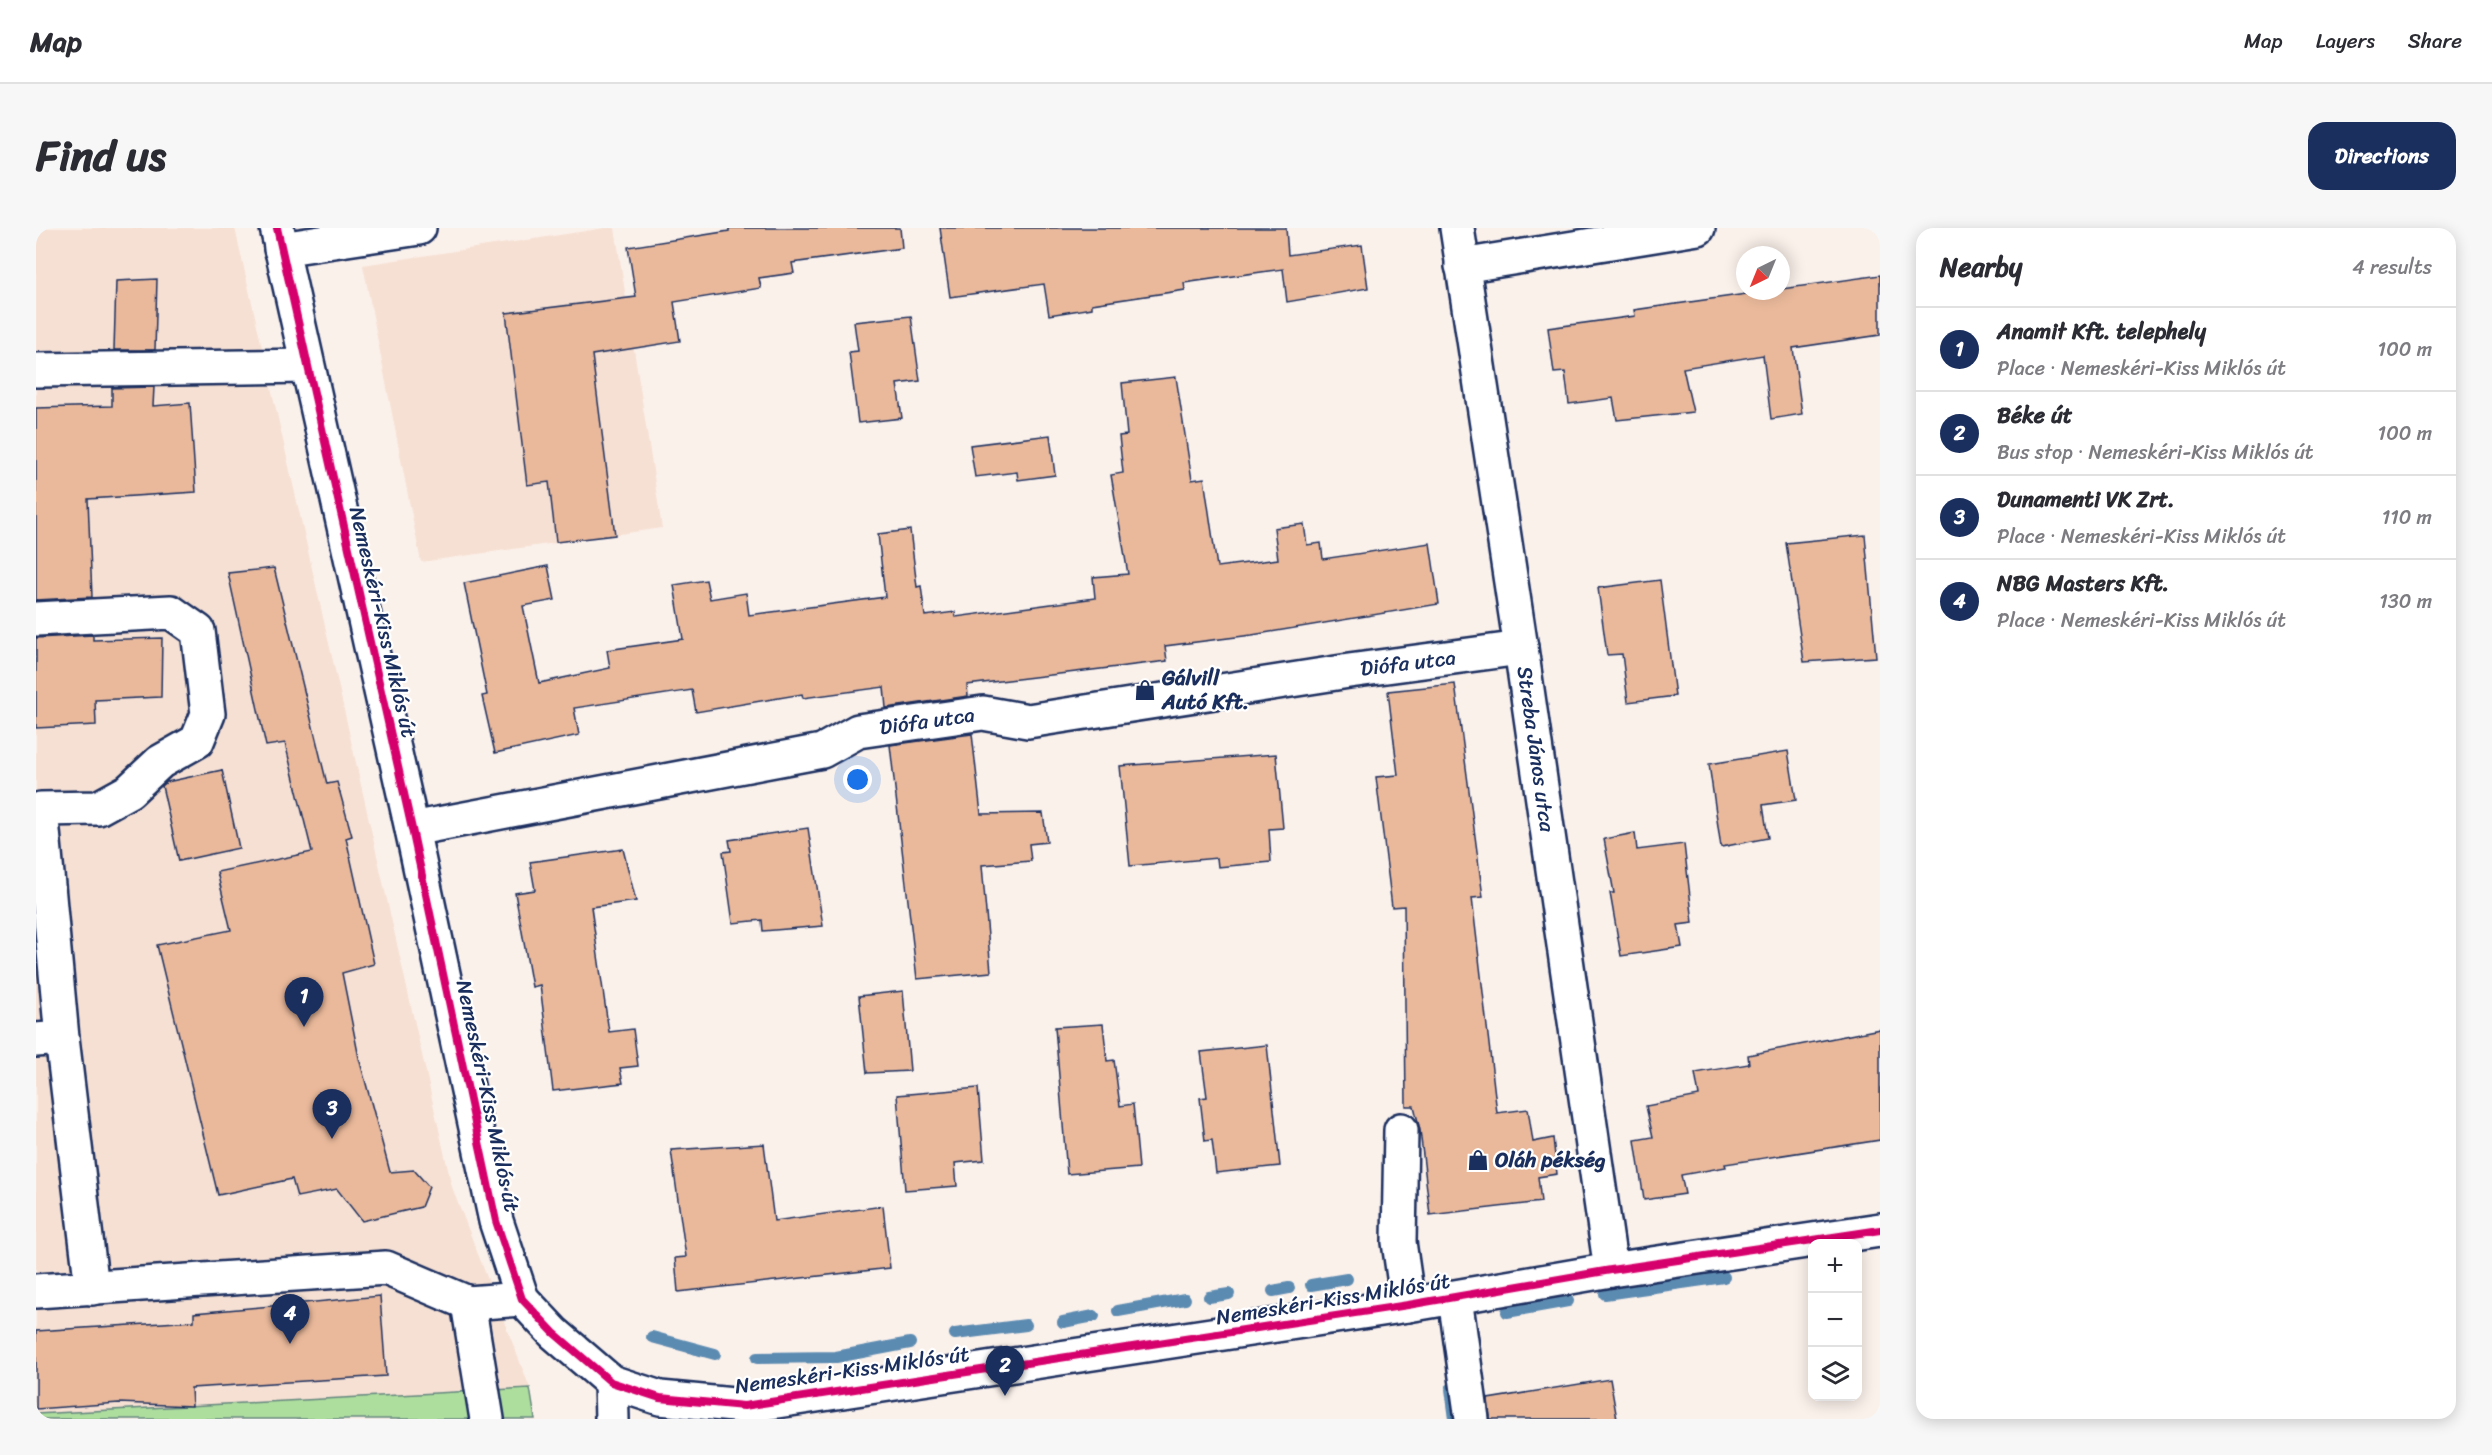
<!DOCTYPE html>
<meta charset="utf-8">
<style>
:root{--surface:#fff;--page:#f7f7f7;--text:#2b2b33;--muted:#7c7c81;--line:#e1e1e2;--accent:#1b2f5e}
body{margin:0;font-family:Sriracha,sans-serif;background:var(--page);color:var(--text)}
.controls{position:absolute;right:18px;bottom:18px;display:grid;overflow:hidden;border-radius:12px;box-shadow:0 3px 15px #0003}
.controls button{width:54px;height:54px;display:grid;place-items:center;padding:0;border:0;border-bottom:2px solid var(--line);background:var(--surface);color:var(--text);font:30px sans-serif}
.compass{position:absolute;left:1700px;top:18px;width:54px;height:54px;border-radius:50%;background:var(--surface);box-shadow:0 3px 15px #0003;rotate:223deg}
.you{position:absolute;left:822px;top:552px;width:21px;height:21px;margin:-15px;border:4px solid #fff;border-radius:50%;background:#1a73e8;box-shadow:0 0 0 9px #1a73e833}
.badge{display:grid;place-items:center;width:39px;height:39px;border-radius:50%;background:var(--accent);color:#fff;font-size:20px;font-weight:700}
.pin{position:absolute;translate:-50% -50px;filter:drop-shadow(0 2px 3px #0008)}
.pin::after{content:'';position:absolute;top:32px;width:21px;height:18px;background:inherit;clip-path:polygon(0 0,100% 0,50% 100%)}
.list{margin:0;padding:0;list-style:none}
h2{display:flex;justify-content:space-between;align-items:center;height:78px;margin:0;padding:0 24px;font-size:26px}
h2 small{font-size:20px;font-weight:400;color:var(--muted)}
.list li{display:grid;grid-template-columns:39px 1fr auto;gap:18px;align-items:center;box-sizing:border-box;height:84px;padding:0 24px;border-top:2px solid var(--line)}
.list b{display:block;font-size:22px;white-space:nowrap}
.list p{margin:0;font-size:20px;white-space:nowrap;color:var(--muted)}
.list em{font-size:20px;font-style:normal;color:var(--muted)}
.icon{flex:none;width:33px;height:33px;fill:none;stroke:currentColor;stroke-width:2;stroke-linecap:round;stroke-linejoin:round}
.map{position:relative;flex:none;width:1844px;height:1191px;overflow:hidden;border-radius:18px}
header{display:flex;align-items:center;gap:36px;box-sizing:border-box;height:84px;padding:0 30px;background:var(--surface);border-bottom:2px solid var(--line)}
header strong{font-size:28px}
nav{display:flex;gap:33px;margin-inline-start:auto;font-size:21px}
.intro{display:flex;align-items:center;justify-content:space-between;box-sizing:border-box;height:144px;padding:0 36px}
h1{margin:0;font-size:42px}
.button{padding:15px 27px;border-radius:18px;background:var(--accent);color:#fff;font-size:21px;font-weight:700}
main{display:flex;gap:36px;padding:0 36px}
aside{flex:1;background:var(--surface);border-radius:18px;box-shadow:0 3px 15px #0003}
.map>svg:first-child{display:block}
.built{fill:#f6e0d3}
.green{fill:#aede9e;stroke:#64867e;stroke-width:1.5}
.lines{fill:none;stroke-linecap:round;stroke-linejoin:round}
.stream{stroke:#5c8bb1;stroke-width:12}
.building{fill:#eab99b;stroke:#1b2f5e;stroke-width:1.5}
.minor-casing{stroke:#1b2f5e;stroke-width:38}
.minor{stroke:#fff;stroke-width:33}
.cycleway-casing{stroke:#fff;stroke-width:11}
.cycleway{stroke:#d6006c;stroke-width:8}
.labels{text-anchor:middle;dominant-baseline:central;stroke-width:4.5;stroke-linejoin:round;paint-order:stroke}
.street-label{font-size:21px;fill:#1b2f5e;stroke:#fff}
.poi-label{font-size:21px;font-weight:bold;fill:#1b2f5e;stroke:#fff;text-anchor:start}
</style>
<header>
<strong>Map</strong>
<nav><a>Map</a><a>Layers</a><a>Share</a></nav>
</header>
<div class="intro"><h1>Find us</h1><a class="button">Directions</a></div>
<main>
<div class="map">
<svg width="1844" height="1191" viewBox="0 0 1844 1191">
<rect width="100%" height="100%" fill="#fbf1eb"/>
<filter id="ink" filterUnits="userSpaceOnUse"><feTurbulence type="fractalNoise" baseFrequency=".0167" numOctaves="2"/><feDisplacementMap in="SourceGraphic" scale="12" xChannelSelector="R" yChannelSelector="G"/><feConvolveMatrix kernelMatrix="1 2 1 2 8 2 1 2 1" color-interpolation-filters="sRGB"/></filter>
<g filter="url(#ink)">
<!-- built -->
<g class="built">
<path d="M 0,0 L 199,0 L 416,959 L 494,1160 L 0,1186 Z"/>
<path d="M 569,0 L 579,0 L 626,300 L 385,334 L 327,37 Z"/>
</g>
<!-- green -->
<path class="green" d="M 494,1160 L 499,1191 L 0,1191 L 0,1186 Z"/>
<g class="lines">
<!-- stream -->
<g class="stream">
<path d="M 1275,1057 L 1311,1051"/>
<path d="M 1237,1063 L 1253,1060"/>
<path d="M 1569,1066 L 1688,1049"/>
<path d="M 1173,1069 L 1193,1066"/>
<path d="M 1082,1083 L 1149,1071"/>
<path d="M 1471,1084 L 1532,1073"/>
<path d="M 1027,1094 L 1058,1088"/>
<path d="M 919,1106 L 990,1097"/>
<path d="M 616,1109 L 679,1126"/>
<path d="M 721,1130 L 800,1129 L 874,1115"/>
<path d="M 1415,1161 L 1419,1191"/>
</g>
</g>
<!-- building -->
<g class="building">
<path d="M 693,0 L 864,0 L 866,20 L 756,35 L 758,45 L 723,50 L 725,60 L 638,74 L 644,113 L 556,127 L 579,307 L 520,314 L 513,254 L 491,257 L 470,85 L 600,69 L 592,19 L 693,3 Z"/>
<path d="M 904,0 L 1250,0 L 1252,27 L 1326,17 L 1332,60 L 1251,74 L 1247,41 L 1148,55 L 1149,62 L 1056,76 L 1056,80 L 1013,87 L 1008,56 L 914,69 Z"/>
<path d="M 1844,47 L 1844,107 L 1757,120 L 1766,186 L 1735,191 L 1727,127 L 1647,140 L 1657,184 L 1581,192 L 1577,170 L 1533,176 L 1529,144 L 1518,145 L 1512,100 L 1599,88 L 1598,82 Z"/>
<path d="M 121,51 L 119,122 L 78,122 L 80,53 Z"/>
<path d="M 875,88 L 884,153 L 861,156 L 866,190 L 822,195 L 813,124 L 822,123 L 818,94 Z"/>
<path d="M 1140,149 L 1156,252 L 1168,250 L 1181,339 L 1242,331 L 1238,300 L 1268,296 L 1271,317 L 1285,315 L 1287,331 L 1394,315 L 1403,376 L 1216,407 L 1129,418 L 1131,433 L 931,457 L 932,468 L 850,480 L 848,459 L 767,470 L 766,466 L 660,484 L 656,462 L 538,480 L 543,507 L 459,525 L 446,468 L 451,467 L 428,355 L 512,338 L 519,372 L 487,378 L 503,455 L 574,440 L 571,422 L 647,411 L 638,357 L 670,352 L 674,371 L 710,365 L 713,387 L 849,369 L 842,306 L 874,302 L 881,359 L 885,358 L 889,388 L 919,384 L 920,389 L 1059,370 L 1057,349 L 1092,346 L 1075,247 L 1087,245 L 1083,208 L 1091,207 L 1086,155 Z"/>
<path d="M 118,159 L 117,178 L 154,175 L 160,264 L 52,271 L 56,369 L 0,372 L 0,180 L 76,178 L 76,160 Z"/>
<path d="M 1014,207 L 1019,247 L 982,252 L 981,244 L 939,249 L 934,217 Z"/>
<path d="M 1829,307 L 1840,429 L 1768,434 L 1750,315 Z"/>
<path d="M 238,340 L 291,556 L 301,554 L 316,608 L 310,610 L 338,736 L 306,745 L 323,830 L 354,944 L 378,942 L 393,959 L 385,979 L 326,993 L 301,961 L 261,969 L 256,951 L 182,967 L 121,717 L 195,702 L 181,644 L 276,624 L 249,515 L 230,518 L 192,345 Z"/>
<path d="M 1624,352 L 1639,468 L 1592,474 L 1586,426 L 1571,427 L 1562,360 Z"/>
<path d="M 57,407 L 57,412 L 126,410 L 125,469 L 59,472 L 60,497 L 0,500 L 0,410 Z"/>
<path d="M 1419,456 L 1447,669 L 1436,670 L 1461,885 L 1492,881 L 1497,914 L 1517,910 L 1521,946 L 1502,949 L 1505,974 L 1394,987 L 1384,902 L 1378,878 L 1370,878 L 1368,678 L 1356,679 L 1340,549 L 1362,547 L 1352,463 Z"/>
<path d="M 936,506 L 945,586 L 1007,585 L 1011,614 L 993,616 L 995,633 L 946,637 L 955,744 L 881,751 L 854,517 Z"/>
<path d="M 1752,523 L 1760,572 L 1727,577 L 1732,610 L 1685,619 L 1673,536 Z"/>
<path d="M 1240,526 L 1247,600 L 1233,601 L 1235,634 L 1182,639 L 1181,630 L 1094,638 L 1084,538 Z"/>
<path d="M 186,542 L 203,620 L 143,633 L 126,558 L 131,554 Z"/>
<path d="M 772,600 L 787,698 L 727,703 L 726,692 L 697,695 L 687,624 L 695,623 L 693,612 Z"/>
<path d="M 1599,605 L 1601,622 L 1648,616 L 1657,695 L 1642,697 L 1646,719 L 1585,728 L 1574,665 L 1578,665 L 1568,611 Z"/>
<path d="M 587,621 L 600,673 L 555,679 L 573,804 L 597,801 L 602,838 L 584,840 L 587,855 L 517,863 L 504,757 L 496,759 L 479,665 L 499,662 L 494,634 Z"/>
<path d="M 867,763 L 874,843 L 831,845 L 823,768 Z"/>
<path d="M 1067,796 L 1071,833 L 1078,832 L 1084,878 L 1097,876 L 1103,940 L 1031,946 L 1019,799 Z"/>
<path d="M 1844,801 L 1844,912 L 1689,936 L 1690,939 L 1645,947 L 1649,966 L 1608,972 L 1599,912 L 1617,909 L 1610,878 L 1663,868 L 1659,845 L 1713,836 L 1712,827 Z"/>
<path d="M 1231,817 L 1244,938 L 1180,945 L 1176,912 L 1169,913 L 1164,870 L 1171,869 L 1165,824 Z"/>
<path d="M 942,860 L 948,932 L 919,935 L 921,958 L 869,962 L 861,867 Z"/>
<path d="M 728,916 L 738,993 L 847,978 L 854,1040 L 642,1064 L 639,1030 L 650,1029 L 635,922 Z"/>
<path d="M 344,1068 L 350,1148 L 155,1160 L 156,1178 L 83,1175 L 0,1181 L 0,1103 L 158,1093 L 158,1085 Z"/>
<path d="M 1574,1151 L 1581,1191 L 1454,1191 L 1452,1171 Z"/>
</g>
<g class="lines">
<defs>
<g id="minor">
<path d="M 241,0 L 376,601 L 460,993 L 486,1071 L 518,1105 L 575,1154 L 624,1170 L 708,1178 L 1372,1077 L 1575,1042 L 1844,1002"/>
<path d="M 1421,0 L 1485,420 L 1575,1042"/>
<path d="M 245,21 L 383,0"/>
<path d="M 1426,38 L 1662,0"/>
<path d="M 0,142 L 271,138"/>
<path d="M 0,391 L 135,384 L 162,403 L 172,486 L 161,513 L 124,534 L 93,563 L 62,580 L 5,581 L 26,810"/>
<path d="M 376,601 L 786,523 L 822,503 L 947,485 L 992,493 L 1313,443 L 1485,420"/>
<path d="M 0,812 L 26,810 L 56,1060"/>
<path d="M 1365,902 L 1363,1014 L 1372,1077"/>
<path d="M 0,1063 L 350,1040 L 432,1075"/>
<path d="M 1419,1070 L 1436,1191"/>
<path d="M 575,1154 L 576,1191"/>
<path d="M 451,1191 L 432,1075 L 486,1071"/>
</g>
</defs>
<!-- minor casing -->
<use href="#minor" class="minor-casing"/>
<!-- minor -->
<use href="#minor" class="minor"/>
<defs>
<path id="cycleway" d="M 241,0 L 376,601 L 460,993 L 486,1071 L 518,1105 L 575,1154 L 624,1170 L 708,1178 L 1372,1077 L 1575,1042 L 1844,1002"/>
</defs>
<!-- cycleway casing -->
<use href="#cycleway" class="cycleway-casing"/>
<!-- cycleway -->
<use href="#cycleway" class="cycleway"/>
</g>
</g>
<!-- icons -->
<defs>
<symbol id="shop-bare" viewBox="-9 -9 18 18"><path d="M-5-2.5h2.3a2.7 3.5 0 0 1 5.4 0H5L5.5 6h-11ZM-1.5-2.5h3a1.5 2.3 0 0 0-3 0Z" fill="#1b2f5e" stroke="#fff" stroke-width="2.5" paint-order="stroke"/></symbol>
</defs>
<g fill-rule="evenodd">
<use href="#shop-bare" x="1094" y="447" width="30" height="30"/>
<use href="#shop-bare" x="1427" y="917" width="30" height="30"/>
</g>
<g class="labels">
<!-- street labels -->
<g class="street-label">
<text transform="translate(347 394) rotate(77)">Nemeskéri-Kiss Miklós út</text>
<text transform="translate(1372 435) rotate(-7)">Diófa utca</text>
<text transform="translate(891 493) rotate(-8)">Diófa utca</text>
<text transform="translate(1500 521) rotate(82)">Streba János utca</text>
<text transform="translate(452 868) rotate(78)">Nemeskéri-Kiss Miklós út</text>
<text transform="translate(1297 1071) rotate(-9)">Nemeskéri-Kiss Miklós út</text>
<text transform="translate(816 1142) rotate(-8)">Nemeskéri-Kiss Miklós út</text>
</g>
<!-- poi labels -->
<g class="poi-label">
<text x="1126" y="450">Gálvill<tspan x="1126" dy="24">Autó Kft.</tspan></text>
<text x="1459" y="932">Oláh pékség</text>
</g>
</g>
</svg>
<div class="controls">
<button>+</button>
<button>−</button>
<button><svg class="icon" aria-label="layers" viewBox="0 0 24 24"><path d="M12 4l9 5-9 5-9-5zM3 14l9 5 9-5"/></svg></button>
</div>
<svg class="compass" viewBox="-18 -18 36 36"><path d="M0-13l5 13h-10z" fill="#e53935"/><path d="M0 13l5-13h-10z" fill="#7c7c81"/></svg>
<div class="you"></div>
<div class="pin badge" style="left:268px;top:799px">1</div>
<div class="pin badge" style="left:969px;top:1168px">2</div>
<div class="pin badge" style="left:296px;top:911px">3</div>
<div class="pin badge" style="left:254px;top:1116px">4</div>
</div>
<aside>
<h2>Nearby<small>4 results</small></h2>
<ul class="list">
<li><span class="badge">1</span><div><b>Anamit Kft. telephely</b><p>Place · Nemeskéri-Kiss Miklós út</p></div><em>100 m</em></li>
<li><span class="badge">2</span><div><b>Béke út</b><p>Bus stop · Nemeskéri-Kiss Miklós út</p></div><em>100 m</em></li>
<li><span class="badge">3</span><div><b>Dunamenti VK Zrt.</b><p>Place · Nemeskéri-Kiss Miklós út</p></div><em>110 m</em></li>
<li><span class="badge">4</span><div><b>NBG Masters Kft.</b><p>Place · Nemeskéri-Kiss Miklós út</p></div><em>130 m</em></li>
</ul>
</aside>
</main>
